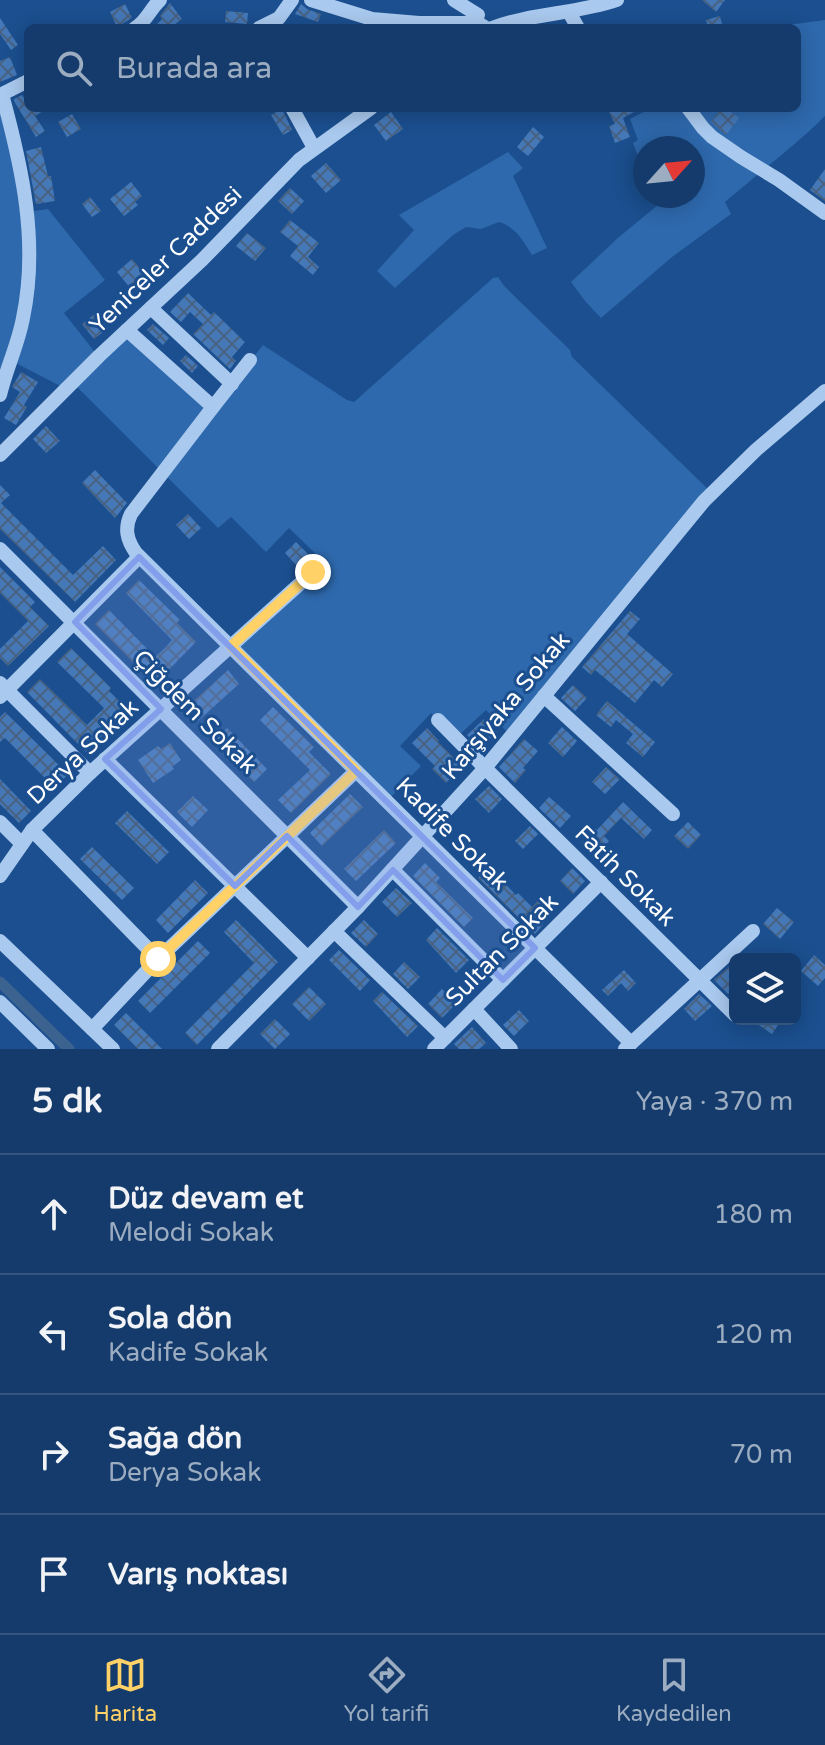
<!DOCTYPE html>
<html lang="tr">
<meta charset="utf-8">
<style>
:root{--surface:#143b6b;--page:#1d4271;--text:#f1f3f6;--muted:#9dadc1;--line:#33557e;--accent:#ffd166}
body{margin:0;font-family:"Varela Round",sans-serif;background:var(--page);color:var(--text)}
.controls{position:absolute;right:24px;bottom:24px;display:grid;overflow:hidden;border-radius:12px;box-shadow:0 4px 20px #0003}
.controls button{width:72px;height:72px;display:grid;place-items:center;padding:0;border:0;border-bottom:2px solid var(--line);background:var(--surface);color:var(--text);font:40px sans-serif}
.compass{position:absolute;left:633px;top:136px;width:72px;height:72px;border-radius:50%;background:var(--surface);box-shadow:0 4px 20px #0003;rotate:63deg}
.stop{position:absolute;width:24px;height:24px;margin:-18px;border:6px solid #ffd166;border-radius:50%;background:#fff}
.stop.end{background:#ffd166;border-color:#fff;box-shadow:0 2px 8px #0008}
.list{margin:0;padding:0;list-style:none}
h2{display:flex;justify-content:space-between;align-items:center;height:104px;margin:0;padding:0 32px;font-size:34px}
h2 small{font-size:26px;font-weight:400;color:var(--muted)}
.list li{display:grid;grid-template-columns:52px 1fr auto;gap:24px;align-items:center;box-sizing:border-box;height:120px;padding:0 32px;border-top:2px solid var(--line)}
.list b{display:block;font-size:30px;white-space:nowrap}
.list p{margin:0;font-size:26px;white-space:nowrap;color:var(--muted)}
.list em{font-size:26px;font-style:normal;color:var(--muted)}
.icon{flex:none;width:44px;height:44px;fill:none;stroke:currentColor;stroke-width:2;stroke-linecap:round;stroke-linejoin:round}
.map{position:relative;flex:none;width:825px;height:1049px;overflow:hidden}
.search{position:absolute;background:var(--surface);box-shadow:0 4px 20px #0003;left:24px;right:24px;top:24px;height:88px;display:flex;align-items:center;gap:20px;box-sizing:border-box;padding:0 28px;border-radius:12px;color:var(--muted);font-size:30px}
.sheet{height:584px;background:var(--surface)}
nav{display:flex;justify-content:space-around;align-items:center;box-sizing:border-box;height:112px;border-top:2px solid var(--line);background:var(--surface);font-size:22px;color:var(--muted)}
nav a{display:grid;justify-items:center;gap:4px}
nav .on{color:var(--accent)}
.map>svg:first-child{display:block}
.green{fill:#2e69ad}
.lines{fill:none;stroke-linecap:round;stroke-linejoin:round}
.canal{stroke:#3c6290;stroke-width:11}
.building{fill:url(#building-cross-hatch)}
.minor{stroke:#a9c9ee;stroke-width:14}
.route{stroke:#ffd166;stroke-width:10}
.marked{fill:#839eea;fill-opacity:0.2;stroke:#839eea;stroke-width:6;stroke-linejoin:round}
.labels{text-anchor:middle;dominant-baseline:central;stroke-width:6;stroke-linejoin:round;paint-order:stroke}
.street-label{font-size:24px;fill:#fff;stroke:#1b4f8f}
</style>
<div class="map">
<svg width="825" height="1049" viewBox="0 0 825 1049">
<defs>
<pattern id="building-cross-hatch" width="8" height="8" patternUnits="userSpaceOnUse" patternTransform="scale(2)"><rect width="8" height="8" fill="#4478b7"/><path d="M0 0l8 8M0 8l8-8" fill="none" stroke="#486282"/></pattern>
</defs>
<rect width="100%" height="100%" fill="#1b4f8f"/>
<!-- green -->
<g class="green">
<path d="M 825,20 L 825,116 C 794,147 758,173 725,202 L 731,214 L 672,257 L 601,318 L 585,301 L 571,282 L 619,237 L 664,200 L 662,196 L 693,196 L 693,148 L 645,148 L 645,174 L 633,143 L 638,140 L 630,119 L 651,108 L 797,108 L 797,28 L 765,28 Z"/>
<path d="M 0,94 L 27,212 L 48,209 L 105,280 L 64,313 L 98,356 L 127,330 L 213,407 L 263,345 L 347,400 L 354,402 L 493,278 L 498,277 L 505,287 L 570,350 L 572,357 L 712,493 L 511,736 L 486,710 L 456,738 L 431,713 L 400,746 L 421,766 L 387,801 L 231,646 L 323,561 L 289,528 L 266,552 L 231,517 L 218,528 L 73,383 L 66,389 L 10,360 L 0,386 Z"/>
<path d="M 508,152 L 523,168 L 513,176 L 547,248 L 532,255 C 523,241 516,227 499,222 L 481,229 L 466,227 L 453,235 L 395,288 L 377,271 L 414,230 L 399,215 Z"/>
</g>
<g class="lines">
<!-- canal -->
<path class="canal" d="M 0,982 L 69,1049"/>
</g>
<!-- building -->
<g class="building">
<path d="M 702,0 L 725,0 L 716,12 Z"/>
<path d="M 170,3 L 182,19 L 170,28 L 153,28 L 162,19 L 160,16 Z"/>
<path d="M 125,4 L 132,18 L 117,27 L 110,12 Z"/>
<path d="M 301,4 L 307,9 L 321,14 L 318,22 L 295,14 Z"/>
<path d="M 226,11 L 248,13 L 247,24 L 225,22 Z"/>
<path d="M 720,16 L 723,28 L 708,28 L 706,20 Z"/>
<path d="M 0,18 L 18,45 L 11,50 L 0,34 Z"/>
<path d="M 10,57 L 17,75 L 0,82 L 0,61 Z"/>
<path d="M 22,95 L 28,104 L 28,108 L 48,108 L 35,116 L 45,131 L 36,137 L 14,101 L 14,99 Z"/>
<path d="M 607,108 L 641,108 L 623,118 L 630,137 L 615,143 L 609,126 L 615,124 Z"/>
<path d="M 722,108 L 726,108 L 739,118 L 726,135 L 711,122 Z"/>
<path d="M 282,109 L 292,130 L 283,135 L 271,115 Z"/>
<path d="M 391,112 L 403,129 L 386,141 L 374,125 Z"/>
<path d="M 72,114 L 81,129 L 67,137 L 58,122 Z"/>
<path d="M 533,127 L 544,137 L 528,156 L 517,147 Z"/>
<path d="M 41,147 L 48,176 L 51,176 L 55,201 L 36,204 L 26,151 Z"/>
<path d="M 326,163 L 341,180 L 326,193 L 311,176 Z"/>
<path d="M 825,169 L 825,201 L 810,190 Z"/>
<path d="M 131,182 L 142,196 L 135,202 L 138,205 L 124,216 L 110,199 Z"/>
<path d="M 290,188 L 304,201 L 292,214 L 278,201 Z"/>
<path d="M 90,197 L 101,211 L 92,217 L 82,204 Z"/>
<path d="M 290,220 L 319,243 L 308,257 L 319,267 L 313,275 L 290,256 L 298,246 L 280,232 Z"/>
<path d="M 247,233 L 266,248 L 255,261 L 236,246 Z"/>
<path d="M 132,259 L 146,275 L 131,289 L 117,272 Z"/>
<path d="M 188,293 L 211,315 L 214,312 L 245,342 L 232,357 L 236,361 L 230,369 L 193,334 L 203,324 L 190,312 L 181,322 L 170,312 Z"/>
<path d="M 96,313 L 108,328 L 94,339 L 82,324 Z"/>
<path d="M 153,324 L 169,338 L 163,345 L 147,330 Z"/>
<path d="M 186,355 L 198,366 L 192,373 L 180,361 Z"/>
<path d="M 21,372 L 38,382 L 24,405 L 27,407 L 16,425 L 4,418 L 20,392 L 12,387 Z"/>
<path d="M 46,426 L 60,441 L 46,453 L 33,439 Z"/>
<path d="M 95,470 L 127,503 L 115,518 L 82,483 Z"/>
<path d="M 0,485 L 10,495 L 1,503 L 73,575 L 103,546 L 116,560 L 75,602 L 0,529 Z"/>
<path d="M 188,514 L 201,528 L 189,539 L 176,525 Z"/>
<path d="M 296,542 L 309,555 L 297,566 L 285,553 Z"/>
<path d="M 0,567 L 35,602 L 30,607 L 49,626 L 8,666 L 0,658 L 0,649 L 28,621 L 0,593 Z"/>
<path d="M 139,580 L 180,620 L 177,623 L 196,642 L 155,684 L 95,624 L 109,610 L 155,657 L 163,650 L 172,640 L 126,593 Z"/>
<path d="M 630,611 L 640,619 L 627,634 L 673,674 L 662,687 L 654,680 L 635,703 L 595,670 L 591,675 L 582,667 Z"/>
<path d="M 71,648 L 111,688 L 109,691 L 128,710 L 86,752 L 27,692 L 40,679 L 87,725 L 104,708 L 57,662 Z"/>
<path d="M 228,670 L 239,684 L 198,721 L 186,708 Z"/>
<path d="M 573,685 L 587,698 L 575,711 L 561,698 Z"/>
<path d="M 607,701 L 655,742 L 643,757 L 626,743 L 633,734 L 616,720 L 611,727 L 596,715 Z"/>
<path d="M 273,707 L 314,747 L 309,752 L 331,774 L 291,813 L 278,800 L 310,770 L 260,720 Z"/>
<path d="M 5,712 L 68,774 L 55,788 L 5,738 L 0,742 L 0,717 Z"/>
<path d="M 484,719 L 497,732 L 480,749 L 467,735 Z"/>
<path d="M 562,727 L 577,741 L 563,757 L 548,743 Z"/>
<path d="M 227,728 L 267,769 L 254,782 L 214,742 Z"/>
<path d="M 427,728 L 439,741 L 438,742 L 462,766 L 446,783 L 432,769 L 435,766 L 412,743 Z"/>
<path d="M 524,739 L 538,751 L 523,768 L 526,770 L 515,783 L 499,767 Z"/>
<path d="M 170,743 L 181,760 L 172,767 L 174,769 L 153,783 L 138,760 L 158,746 L 161,749 Z"/>
<path d="M 606,767 L 620,779 L 605,794 L 592,782 Z"/>
<path d="M 0,779 L 31,811 L 19,823 L 0,804 Z"/>
<path d="M 489,786 L 502,799 L 489,813 L 475,799 Z"/>
<path d="M 350,794 L 363,807 L 322,846 L 310,833 Z"/>
<path d="M 193,796 L 208,810 L 192,827 L 177,812 Z"/>
<path d="M 549,797 L 571,816 L 560,828 L 539,808 Z"/>
<path d="M 623,802 L 652,830 L 644,839 L 621,818 L 604,836 L 609,841 L 595,856 L 581,843 L 595,828 L 597,830 Z"/>
<path d="M 127,811 L 169,852 L 157,864 L 115,823 Z"/>
<path d="M 688,822 L 701,835 L 688,849 L 674,836 Z"/>
<path d="M 530,826 L 538,834 L 523,849 L 515,841 Z"/>
<path d="M 384,830 L 396,843 L 356,881 L 344,869 Z"/>
<path d="M 92,847 L 134,888 L 122,900 L 80,859 Z"/>
<path d="M 425,863 L 440,878 L 436,882 L 473,918 L 464,927 L 413,876 Z"/>
<path d="M 489,867 L 516,895 L 518,893 L 532,907 L 542,896 L 555,910 L 542,924 L 543,925 L 535,934 L 478,878 Z"/>
<path d="M 572,868 L 585,881 L 573,894 L 560,881 Z"/>
<path d="M 195,880 L 208,893 L 168,933 L 156,920 Z"/>
<path d="M 396,888 L 412,903 L 397,917 L 382,902 Z"/>
<path d="M 777,908 L 794,922 L 780,939 L 763,924 Z"/>
<path d="M 236,920 L 278,962 L 197,1045 L 185,1033 L 254,963 L 224,932 Z"/>
<path d="M 364,920 L 378,934 L 366,947 L 351,933 Z"/>
<path d="M 437,928 L 469,960 L 456,973 L 426,940 Z"/>
<path d="M 198,941 L 210,953 L 150,1013 L 138,1001 Z"/>
<path d="M 339,950 L 370,980 L 360,991 L 329,960 Z"/>
<path d="M 814,955 L 825,965 L 825,978 L 818,986 L 801,971 Z"/>
<path d="M 404,962 L 420,977 L 408,989 L 393,974 Z"/>
<path d="M 730,966 L 735,970 L 735,988 L 728,994 L 714,980 Z"/>
<path d="M 624,970 L 636,983 L 628,991 L 621,983 L 608,996 L 602,990 Z"/>
<path d="M 309,987 L 326,1004 L 309,1021 L 292,1004 Z"/>
<path d="M 442,989 L 456,1004 L 442,1018 L 428,1004 Z"/>
<path d="M 382,992 L 418,1026 L 407,1037 L 373,1001 Z"/>
<path d="M 699,994 L 712,1006 L 695,1021 L 684,1009 Z"/>
<path d="M 519,1010 L 529,1021 L 514,1036 L 503,1025 Z"/>
<path d="M 126,1013 L 162,1049 L 138,1049 L 114,1025 Z"/>
<path d="M 275,1019 L 290,1034 L 275,1049 L 260,1034 Z"/>
<path d="M 750,1019 L 782,1019 L 772,1034 Z"/>
<path d="M 472,1027 L 486,1043 L 479,1049 L 459,1049 L 454,1044 Z"/>
</g>
<g class="lines">
<!-- minor -->
<g class="minor">
<path d="M 311,0 L 372,19 L 419,23 L 478,23 L 486,28"/>
<path d="M 454,0 L 478,15"/>
<path d="M 569,12 L 578,28"/>
<path d="M 135,28 C 147,21 150,9 160,0"/>
<path d="M 259,28 L 279,18 L 292,0"/>
<path d="M 492,28 C 532,13 576,14 617,0"/>
<path d="M 292,108 L 314,148"/>
<path d="M 688,108 L 703,128 L 712,137 L 741,157 L 779,180 L 825,213"/>
<path d="M 151,308 L 232,384"/>
<path d="M 127,330 L 213,407 L 131,514 C 124,529 127,540 136,553 L 631,1043"/>
<path d="M 0,395 C 6,369 18,345 23,318 C 39,242 22,167 2,94 L 28,81"/>
<path d="M 213,407 L 250,360"/>
<path d="M 0,455 L 99,356 L 202,260 L 299,160 L 371,108"/>
<path d="M 0,549 L 358,907"/>
<path d="M 0,683 L 90,773"/>
<path d="M 544,696 L 673,814"/>
<path d="M 0,697 L 139,557"/>
<path d="M 438,720 L 485,768 L 735,1015"/>
<path d="M 105,759 L 308,958"/>
<path d="M 0,822 L 22,844"/>
<path d="M 32,830 L 158,959"/>
<path d="M 393,870 L 503,980"/>
<path d="M 0,876 L 32,830 L 90,773 L 313,572"/>
<path d="M 334,931 L 445,1038"/>
<path d="M 0,941 L 113,1049"/>
<path d="M 0,1002 L 48,1049"/>
<path d="M 474,1009 L 511,1049"/>
<path d="M 92,1029 L 158,959 L 356,771"/>
<path d="M 218,1049 L 358,907 L 485,768 L 704,501 L 756,450 L 825,391"/>
<path d="M 434,1049 L 601,882"/>
<path d="M 625,1049 L 753,931"/>
</g>
</g>
<g class="lines">
<!-- route -->
<path class="route" d="M 158,959 L 356,771 L 231,646 L 313,572"/>
</g>
<!-- marked area -->
<path class="marked" d="M 139,557 L 535,948 L 503,980 L 393,870 L 358,907 L 287,836 L 235,886 L 105,759 L 161,709 L 75,622 Z"/>
<g class="labels">
<!-- street labels -->
<g class="street-label">
<text transform="translate(166 260) rotate(-44)">Yeniceler Caddesi</text>
<text transform="translate(506 706) rotate(-50)">Karşıyaka Sokak</text>
<text transform="translate(195 712) rotate(45)">Çiğdem Sokak</text>
<text transform="translate(83 752) rotate(-43)">Derya Sokak</text>
<text transform="translate(452 834) rotate(45)">Kadife Sokak</text>
<text transform="translate(625 876) rotate(45)">Fatih Sokak</text>
<text transform="translate(502 950) rotate(-45)">Sultan Sokak</text>
</g>
</g>
</svg>
<div class="controls">
<button><svg class="icon" aria-label="layers" viewBox="0 0 24 24"><path d="M12 4l9 5-9 5-9-5zM3 14l9 5 9-5"/></svg></button>
</div>
<svg class="compass" viewBox="-18 -18 36 36"><path d="M0-13l5 13h-10z" fill="#e53935"/><path d="M0 13l5-13h-10z" fill="#9dadc1"/></svg>
<div class="stop" style="left:158px;top:959px"></div>
<div class="stop end" style="left:313px;top:572px"></div>
<div class="search"><svg class="icon" aria-label="search" viewBox="0 0 24 24"><circle cx="10" cy="10" r="6"/><path d="M15 15l6 6"/></svg>Burada ara</div>
</div>
<section class="sheet">
<h2>5 dk<small>Yaya · 370 m</small></h2>
<ul class="list">
<li><svg class="icon" aria-label="ahead" viewBox="0 0 24 24"><path d="M12 20V5M6 11l6-6 6 6"/></svg><div><b>Düz devam et</b><p>Melodi Sokak</p></div><em>180 m</em></li>
<li><svg class="icon" aria-label="left" viewBox="0 0 24 24"><path d="M17 20v-9H6M10 6l-5 5 5 5"/></svg><div><b>Sola dön</b><p>Kadife Sokak</p></div><em>120 m</em></li>
<li><svg class="icon" aria-label="right" viewBox="0 0 24 24"><path d="M7 20v-9h11M14 6l5 5-5 5"/></svg><div><b>Sağa dön</b><p>Derya Sokak</p></div><em>70 m</em></li>
<li><svg class="icon" aria-label="arrive" viewBox="0 0 24 24"><path d="M6 21V4h12l-3 4 3 4H6"/></svg><div><b>Varış noktası</b></div></li>
</ul>
</section>
<nav>
<a class="on"><svg class="icon" aria-label="map" viewBox="0 0 24 24"><path d="M3 6l6-2 6 2 6-2v14l-6 2-6-2-6 2zM9 4v14M15 6v14"/></svg>Harita</a>
<a><svg class="icon" aria-label="directions" viewBox="0 0 24 24"><path d="M12 3l9 9-9 9-9-9zM9 14v-3h6M13 9l2 2-2 2"/></svg>Yol tarifi</a>
<a><svg class="icon" aria-label="saved" viewBox="0 0 24 24"><path d="M7 4h10v16l-5-4-5 4z"/></svg>Kaydedilen</a>
</nav>
